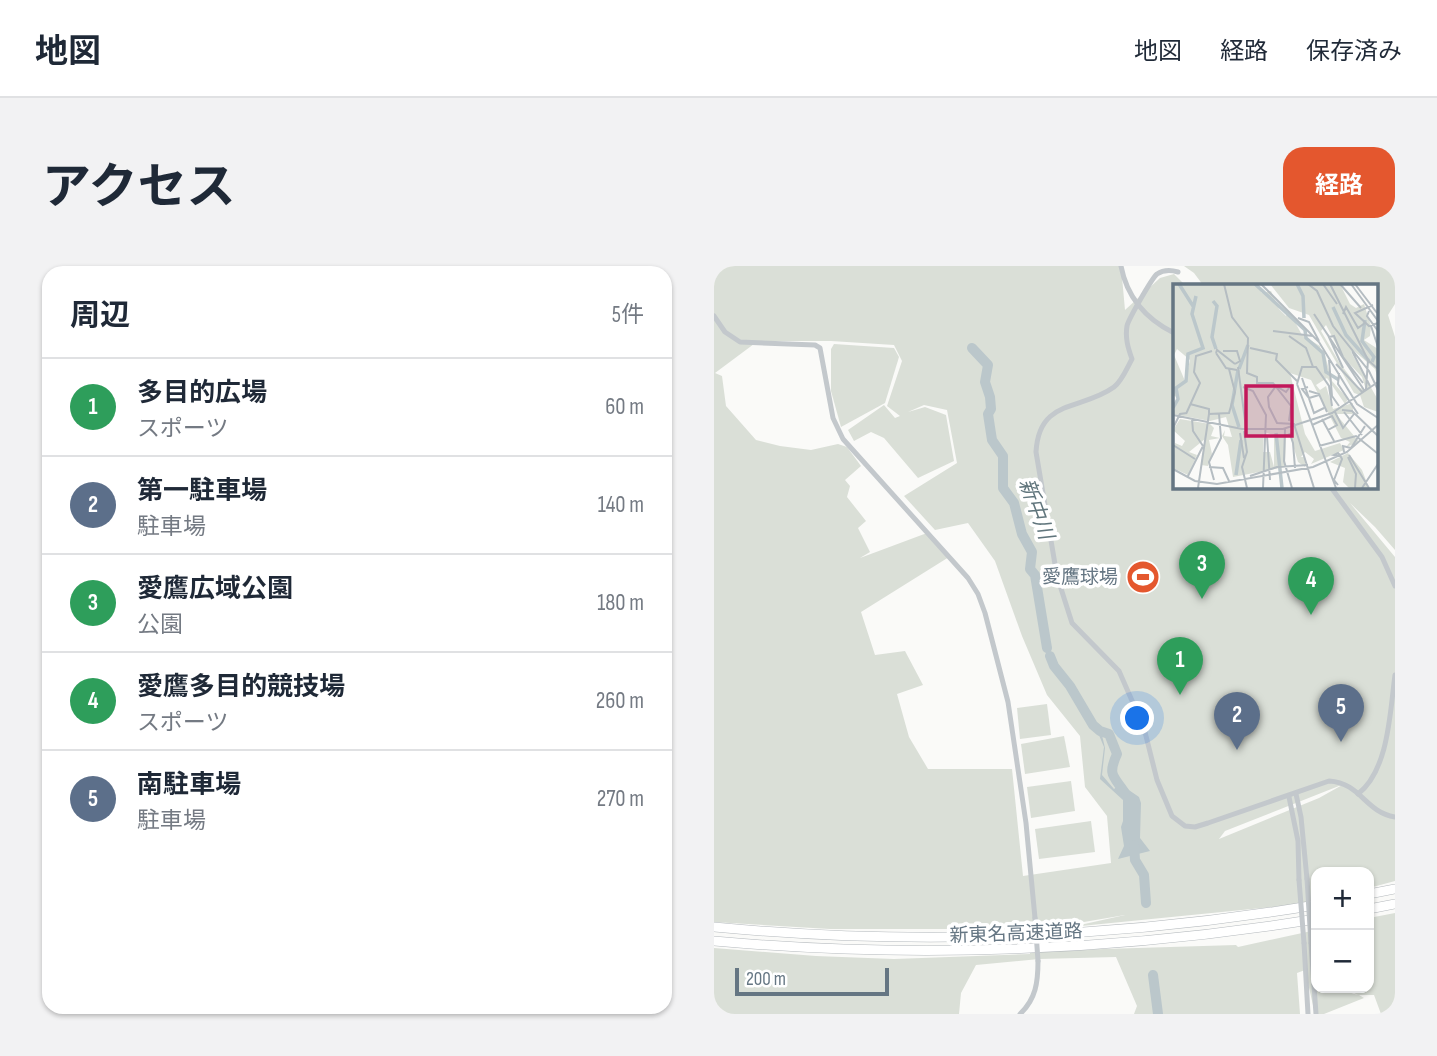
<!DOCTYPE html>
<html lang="ja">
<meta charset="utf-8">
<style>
:root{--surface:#fff;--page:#f2f2f3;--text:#1f2937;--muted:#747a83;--line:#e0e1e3;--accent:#e4572e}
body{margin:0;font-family:"Sofia Sans Condensed","Noto Sans JP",sans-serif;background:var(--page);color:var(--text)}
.controls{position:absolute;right:21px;bottom:21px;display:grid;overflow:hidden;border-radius:14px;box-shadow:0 2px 5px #0004}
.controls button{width:63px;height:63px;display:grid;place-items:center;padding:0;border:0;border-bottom:2px solid var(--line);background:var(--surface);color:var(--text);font:35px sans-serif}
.scale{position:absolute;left:21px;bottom:18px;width:154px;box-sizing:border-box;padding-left:7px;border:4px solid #657683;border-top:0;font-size:19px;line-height:24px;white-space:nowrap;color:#657683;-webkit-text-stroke:5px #fff;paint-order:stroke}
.you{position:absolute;left:424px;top:453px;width:24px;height:24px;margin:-18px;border:5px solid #fff;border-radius:50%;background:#1a73e8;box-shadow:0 0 0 10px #1a73e833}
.badge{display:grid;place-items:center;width:46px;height:46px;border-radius:50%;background:var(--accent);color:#fff;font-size:23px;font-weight:700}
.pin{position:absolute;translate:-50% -58px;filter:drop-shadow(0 2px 4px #0008)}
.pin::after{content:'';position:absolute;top:37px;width:24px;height:21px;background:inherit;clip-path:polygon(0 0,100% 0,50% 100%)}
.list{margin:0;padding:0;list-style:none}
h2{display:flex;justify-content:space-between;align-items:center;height:91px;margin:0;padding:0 28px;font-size:30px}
h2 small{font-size:23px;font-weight:400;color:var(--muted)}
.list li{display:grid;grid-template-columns:46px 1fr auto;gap:21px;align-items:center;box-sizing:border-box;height:98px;padding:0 28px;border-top:2px solid var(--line)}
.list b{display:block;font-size:26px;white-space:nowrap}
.list p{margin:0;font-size:23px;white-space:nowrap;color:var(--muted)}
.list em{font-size:23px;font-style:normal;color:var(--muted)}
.map{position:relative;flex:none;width:681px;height:748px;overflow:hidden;border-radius:21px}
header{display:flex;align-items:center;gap:42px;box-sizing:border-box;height:98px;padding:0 35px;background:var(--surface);border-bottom:2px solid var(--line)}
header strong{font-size:33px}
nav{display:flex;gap:38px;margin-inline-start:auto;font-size:24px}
.intro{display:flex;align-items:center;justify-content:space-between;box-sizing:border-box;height:168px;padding:0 42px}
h1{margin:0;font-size:49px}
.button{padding:18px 32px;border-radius:21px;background:var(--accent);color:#fff;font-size:24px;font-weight:700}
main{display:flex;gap:42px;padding:0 42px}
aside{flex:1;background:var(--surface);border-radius:21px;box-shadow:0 2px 5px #0004}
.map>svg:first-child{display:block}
.green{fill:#dadfd7;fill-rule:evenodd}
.water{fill:#bbc7cb}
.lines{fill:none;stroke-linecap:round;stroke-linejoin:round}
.river{stroke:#bbc7cb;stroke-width:10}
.highway-casing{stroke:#b4b9bd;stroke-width:10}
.minor{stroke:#c3c8cc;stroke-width:5}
.highway{stroke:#fff;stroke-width:9}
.minor-bridge{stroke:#c3c8cc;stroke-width:5}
.labels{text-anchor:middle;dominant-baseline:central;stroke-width:7;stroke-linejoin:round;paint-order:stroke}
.poi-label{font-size:19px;fill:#657683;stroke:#fff;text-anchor:end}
.street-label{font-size:19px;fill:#657683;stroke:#fff}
.water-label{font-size:21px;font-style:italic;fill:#60757c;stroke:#fff}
.inset-river{fill:none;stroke:#bbc7cb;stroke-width:3.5}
.inset-road{fill:none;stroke:#b5bdc2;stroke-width:2}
.view{fill:#c2185b;fill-opacity:0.15;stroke:#c2185b;stroke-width:3.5}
.inset-edge{fill:none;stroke:#657683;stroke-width:3.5}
</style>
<header>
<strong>地図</strong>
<nav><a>地図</a><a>経路</a><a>保存済み</a></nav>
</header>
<div class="intro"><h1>アクセス</h1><a class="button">経路</a></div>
<main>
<aside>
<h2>周辺<small>5件</small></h2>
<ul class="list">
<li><span class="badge" style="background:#2e9e5b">1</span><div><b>多目的広場</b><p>スポーツ</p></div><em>60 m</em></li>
<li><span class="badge" style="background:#5c6f8a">2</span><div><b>第一駐車場</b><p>駐車場</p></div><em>140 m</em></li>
<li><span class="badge" style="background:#2e9e5b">3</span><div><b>愛鷹広域公園</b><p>公園</p></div><em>180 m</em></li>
<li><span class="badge" style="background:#2e9e5b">4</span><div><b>愛鷹多目的競技場</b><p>スポーツ</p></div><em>260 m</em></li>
<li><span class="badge" style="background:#5c6f8a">5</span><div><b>南駐車場</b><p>駐車場</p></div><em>270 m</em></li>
</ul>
</aside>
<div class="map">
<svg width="681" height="748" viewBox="0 0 681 748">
<rect width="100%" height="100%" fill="#fafaf8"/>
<!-- green -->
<g class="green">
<path d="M 0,0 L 407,0 L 411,44 L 446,12 L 460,8 L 471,19 L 460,19 L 460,220 L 662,220 L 662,19 L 489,19 L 480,7 L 470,0 L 681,0 L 681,38 L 674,49 L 681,71 L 681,284 L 661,261 L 636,237 L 681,291 L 681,615 L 655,622 L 655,606 L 602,606 L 602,634 L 578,639 L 357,661 L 411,649 L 323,664 L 324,685 L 522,679 L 524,681 L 602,664 L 602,722 L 634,722 L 634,726 L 644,729 L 636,725 L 636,722 L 655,722 L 655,652 L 681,647 L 681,748 L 667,748 L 660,729 L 645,729 L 650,732 L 610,748 L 601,748 L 591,704 L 583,707 L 586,748 L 420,748 L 423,740 L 402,691 L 325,693 L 262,699 L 247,727 L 245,748 L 0,748 L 0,682 L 102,690 L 180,693 L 316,688 L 317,665 L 311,663 L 116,663 L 0,656 ZM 44,75 L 117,75 L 180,79 L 188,95 L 173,140 L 186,150 L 181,152 L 170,139 L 134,164 L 140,175 L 157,166 L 170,172 L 204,212 L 240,195 L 232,149 L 211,141 L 194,146 L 210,139 L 233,144 L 243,197 L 190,230 L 221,264 L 254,257 L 281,295 L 308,370 L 333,429 L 366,470 L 371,521 L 393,550 L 397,597 L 309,610 L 298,503 L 214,503 L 195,471 L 183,428 L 209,419 L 191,385 L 161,389 L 147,346 L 235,291 L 213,267 L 146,292 L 156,286 L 144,262 L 152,255 L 133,231 L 136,220 L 131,214 L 147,200 L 133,181 L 124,178 L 97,184 L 66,180 L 42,174 L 12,140 L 8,110 L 1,107 ZM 630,518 L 605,532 L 505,573 L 511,565 Z"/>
<path d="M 120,78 L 180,82 L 185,91 L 171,137 L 127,161 L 117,125 L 117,83 Z"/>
<path d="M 333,438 L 337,469 L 306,473 L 303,442 Z"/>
<path d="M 350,470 L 356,501 L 311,508 L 307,478 Z"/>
<path d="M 357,515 L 361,545 L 317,552 L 313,521 Z"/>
<path d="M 377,555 L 381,586 L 325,593 L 321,563 Z"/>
</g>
<!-- water -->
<path class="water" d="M 382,462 L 387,465 L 391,482 L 388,509 L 400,523 L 406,518 L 425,531 L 427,537 L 426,572 L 436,585 L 404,593 L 410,580 L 407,561 L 409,555 L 409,534 L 386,513 L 390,481 Z"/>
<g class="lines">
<!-- river -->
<g class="river">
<path d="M 258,82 L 274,99 L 271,116 L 276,131 L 277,143 L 274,148 L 278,174 L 289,190 L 289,222 L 300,237 L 308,268 L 318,286 L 316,303 L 321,309 L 333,382"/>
<path d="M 336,390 L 340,400 L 356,420 L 379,459 L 386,465 L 395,468 L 403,488 C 393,510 400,510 411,527"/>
<path d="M 420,579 L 421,594 L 430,609 L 432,637"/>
<path d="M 439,709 L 444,748"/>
</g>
<defs>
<g id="highway">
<path d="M 655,628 L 681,623"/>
<path d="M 655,643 L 681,638"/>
<path d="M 0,661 C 200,680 404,672 602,639"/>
<path d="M 0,675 C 201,693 403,685 602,653"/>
</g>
</defs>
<!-- highway casing -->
<use href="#highway" class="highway-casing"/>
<!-- minor -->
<g class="minor">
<path d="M 407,0 C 413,32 432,53 460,67"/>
<path d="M 464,6 C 457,4 449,4 443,8 C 438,12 414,54 413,60 C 411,72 414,82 418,93 C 413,102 408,115 400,121 C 367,145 325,132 322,186 L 343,310 L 358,357 L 405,405 L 430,462 L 443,514 L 458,550 L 471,560 L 481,561 L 494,557 L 615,515 C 647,517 651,546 681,551"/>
<path d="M 0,50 L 11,66 L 26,76 L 101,79 L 106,82 L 119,152 L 129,173 L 254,312 L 264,328 L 271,347 L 294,436 L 312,557 L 321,652"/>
<path d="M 616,220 L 668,291 L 681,320"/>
<path d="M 582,528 L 587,551 L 593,613"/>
<path d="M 644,528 C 675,504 676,445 681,409"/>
<path d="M 575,531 L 584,575 L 585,614"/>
<path d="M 590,677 L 594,748"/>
<path d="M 597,677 L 602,748"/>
<path d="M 306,748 C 322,733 324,716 324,695"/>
</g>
<!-- highway -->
<use href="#highway" class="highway"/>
<!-- minor-bridge -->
<g class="minor-bridge">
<path d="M 593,613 L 597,677"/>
<path d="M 585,614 L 590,677"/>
<path d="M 321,652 L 324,695"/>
</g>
</g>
<!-- icons -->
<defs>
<symbol id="stadium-disc" viewBox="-11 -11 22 22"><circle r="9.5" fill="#e4572e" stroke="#fff"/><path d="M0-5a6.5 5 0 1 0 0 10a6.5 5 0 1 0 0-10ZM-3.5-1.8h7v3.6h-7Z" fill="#fff"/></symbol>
</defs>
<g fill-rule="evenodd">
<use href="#stadium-disc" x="410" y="292" width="38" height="38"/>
</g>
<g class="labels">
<!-- poi labels -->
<g class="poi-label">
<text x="404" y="311">愛鷹球場</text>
</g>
<!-- street labels -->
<g class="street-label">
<text transform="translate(302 668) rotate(-2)">新東名高速道路</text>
</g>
<!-- water labels -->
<g class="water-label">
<text transform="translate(322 243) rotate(70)">新中川</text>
</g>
</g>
<!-- overview -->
<g transform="translate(459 18)">
<rect width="205" height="205" fill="#fafaf8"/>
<path d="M 0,0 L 84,0 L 89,9 L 98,7 L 106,25 L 113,32 L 115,27 L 107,23 L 106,22 L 116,27 L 129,51 L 147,62 L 150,76 L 152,71 L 159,97 L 175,115 L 172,120 L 154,94 L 143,101 L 147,106 L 153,102 L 160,125 L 180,119 L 180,130 L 163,130 L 186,158 L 173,163 L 177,158 L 168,154 L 138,96 L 117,89 L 132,150 L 142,167 L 167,159 L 171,166 L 138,180 L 141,175 L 132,168 L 128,173 L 132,173 L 132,183 L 125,178 L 117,151 L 113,152 L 112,183 L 60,193 L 55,161 L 49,152 L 52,146 L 51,152 L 59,153 L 53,133 L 37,137 L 0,130 L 5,114 L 0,111 ZM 4,65 L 17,76 L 12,97 L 1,71 ZM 91,148 L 101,151 L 101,183 L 97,168 L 90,168 ZM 97,0 L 167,0 L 177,20 L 183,24 L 191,20 L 198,42 L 197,52 L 191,56 L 205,65 L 205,95 L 202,85 L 180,66 L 178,68 L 205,116 L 205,128 L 191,123 L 187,111 L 181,109 L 136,31 L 116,24 ZM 153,41 L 170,73 L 189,93 L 193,106 L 185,103 L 166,78 L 148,47 ZM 7,135 L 37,140 L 41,144 L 38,152 L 47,154 L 36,156 L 39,170 L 35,182 L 28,181 L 32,155 L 16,168 L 24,171 L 15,191 L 0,184 L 2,159 L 9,162 L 12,157 L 0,146 ZM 175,169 L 189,186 L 196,204 L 176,204 L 170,198 L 172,184 L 157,178 Z" fill="#dadfd7" fill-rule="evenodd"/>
<path class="inset-river" d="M 6,0 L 20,22M 82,0 L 132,46 L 133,54 L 150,69 L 153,88 L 166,96M 124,0 L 130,12 L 131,34M 40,17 L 44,22 L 39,53 L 43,65M 160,23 L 173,51 L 196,77M 192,36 L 189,57 L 201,73 L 199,78M 66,85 L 75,61M 65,86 L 59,121 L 66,143M 0,124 L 5,115 L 3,104 L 13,97 L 15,70 L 30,64 L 19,30 L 23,12M 103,149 L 109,204M 63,191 L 68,156"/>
<path class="inset-road" d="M 51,0 L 59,33 L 75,54 L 74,89 L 84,93 L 84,99 L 100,99 L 118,122 L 116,137M 88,0 L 146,58 L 184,120 L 205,134M 135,0 L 144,7 L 160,42 L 196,87 L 205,106M 150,0 L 164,20M 157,0 L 195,76M 167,0 L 188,24M 178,0 L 205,37M 182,0 L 204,29M 200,21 L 182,29 L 196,42 L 205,39M 196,27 L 194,32 L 205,47M 141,30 L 191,106M 170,30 L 173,23 L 185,44 L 192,39M 125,34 L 136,38 L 146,57M 198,42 L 205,63M 100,47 L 140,52M 155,51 L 170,84M 116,52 L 133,64 L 140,83M 156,53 L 161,52 L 170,73 L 190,99M 77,64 L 104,70 L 103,76 L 124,97M 50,67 L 64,67 L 67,77 L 62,80M 179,67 L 197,102M 43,69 L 44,66 L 62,80M 43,69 L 53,84 L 64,86M 156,76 L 159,112 L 166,122M 163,80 L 189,108 L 193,105 L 195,76 L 205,85M 65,83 L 73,144M 166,89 L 165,100 L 185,130M 129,94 L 141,129 L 151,124M 119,100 L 113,108 L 103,102 L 95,113 L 96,123 L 104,139 L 121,140 L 141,204M 124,100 L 129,83 L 143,83 L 156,102 L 159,122M 124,100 L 163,204M 70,103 L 80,107 L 93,131 L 90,204M 135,103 L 129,105 L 136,114 L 146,111M 136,107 L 146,110 L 154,128M 17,120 L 36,125 L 36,130M 169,126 L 179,127 L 205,152M 162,128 L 170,144 L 181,130M 171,128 L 189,151M 13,130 L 27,99 L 21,88 L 23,72 L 39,67M 0,131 L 69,145 L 110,145 L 159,129 L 205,98M 19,135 L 20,147 L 30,162M 149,135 L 161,157M 139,141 L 159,132 L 164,141 L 155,146M 0,144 L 7,130 L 14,129M 112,145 L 111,177 L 119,204M 71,147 L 74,168 L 69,183 L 74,204M 67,149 L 71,174M 94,152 L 97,196M 113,152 L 117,150 L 120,159 L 122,184M 0,161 L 22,175M 146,162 L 183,152 L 204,169M 171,168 L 170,162 L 178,164 L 192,142M 176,171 L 196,204M 175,173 L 183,190 L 182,204M 36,183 L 50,184 L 56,197M 0,185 L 22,197 L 44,200 L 140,183 L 174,168 L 205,141M 15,192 L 30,162M 77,192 L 104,183 L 135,181M 41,196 L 36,178 L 48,154 L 46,130M 165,201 L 161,196 L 169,175 L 167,171 L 165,169 L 161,171 L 167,172M 25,204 L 36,130 L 56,129 L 62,108 L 56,85M 189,204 L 205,180"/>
<path class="view" d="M 73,102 L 119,102 L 119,152 L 73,152 Z"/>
<rect width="205" height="205" class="inset-edge"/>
</g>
</svg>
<div class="controls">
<button>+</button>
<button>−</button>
</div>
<div class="scale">200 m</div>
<div class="you"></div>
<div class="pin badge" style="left:466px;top:429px;background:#2e9e5b">1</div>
<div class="pin badge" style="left:523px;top:484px;background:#5c6f8a">2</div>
<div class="pin badge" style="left:488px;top:333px;background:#2e9e5b">3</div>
<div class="pin badge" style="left:597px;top:349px;background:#2e9e5b">4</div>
<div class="pin badge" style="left:627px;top:476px;background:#5c6f8a">5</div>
</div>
</main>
